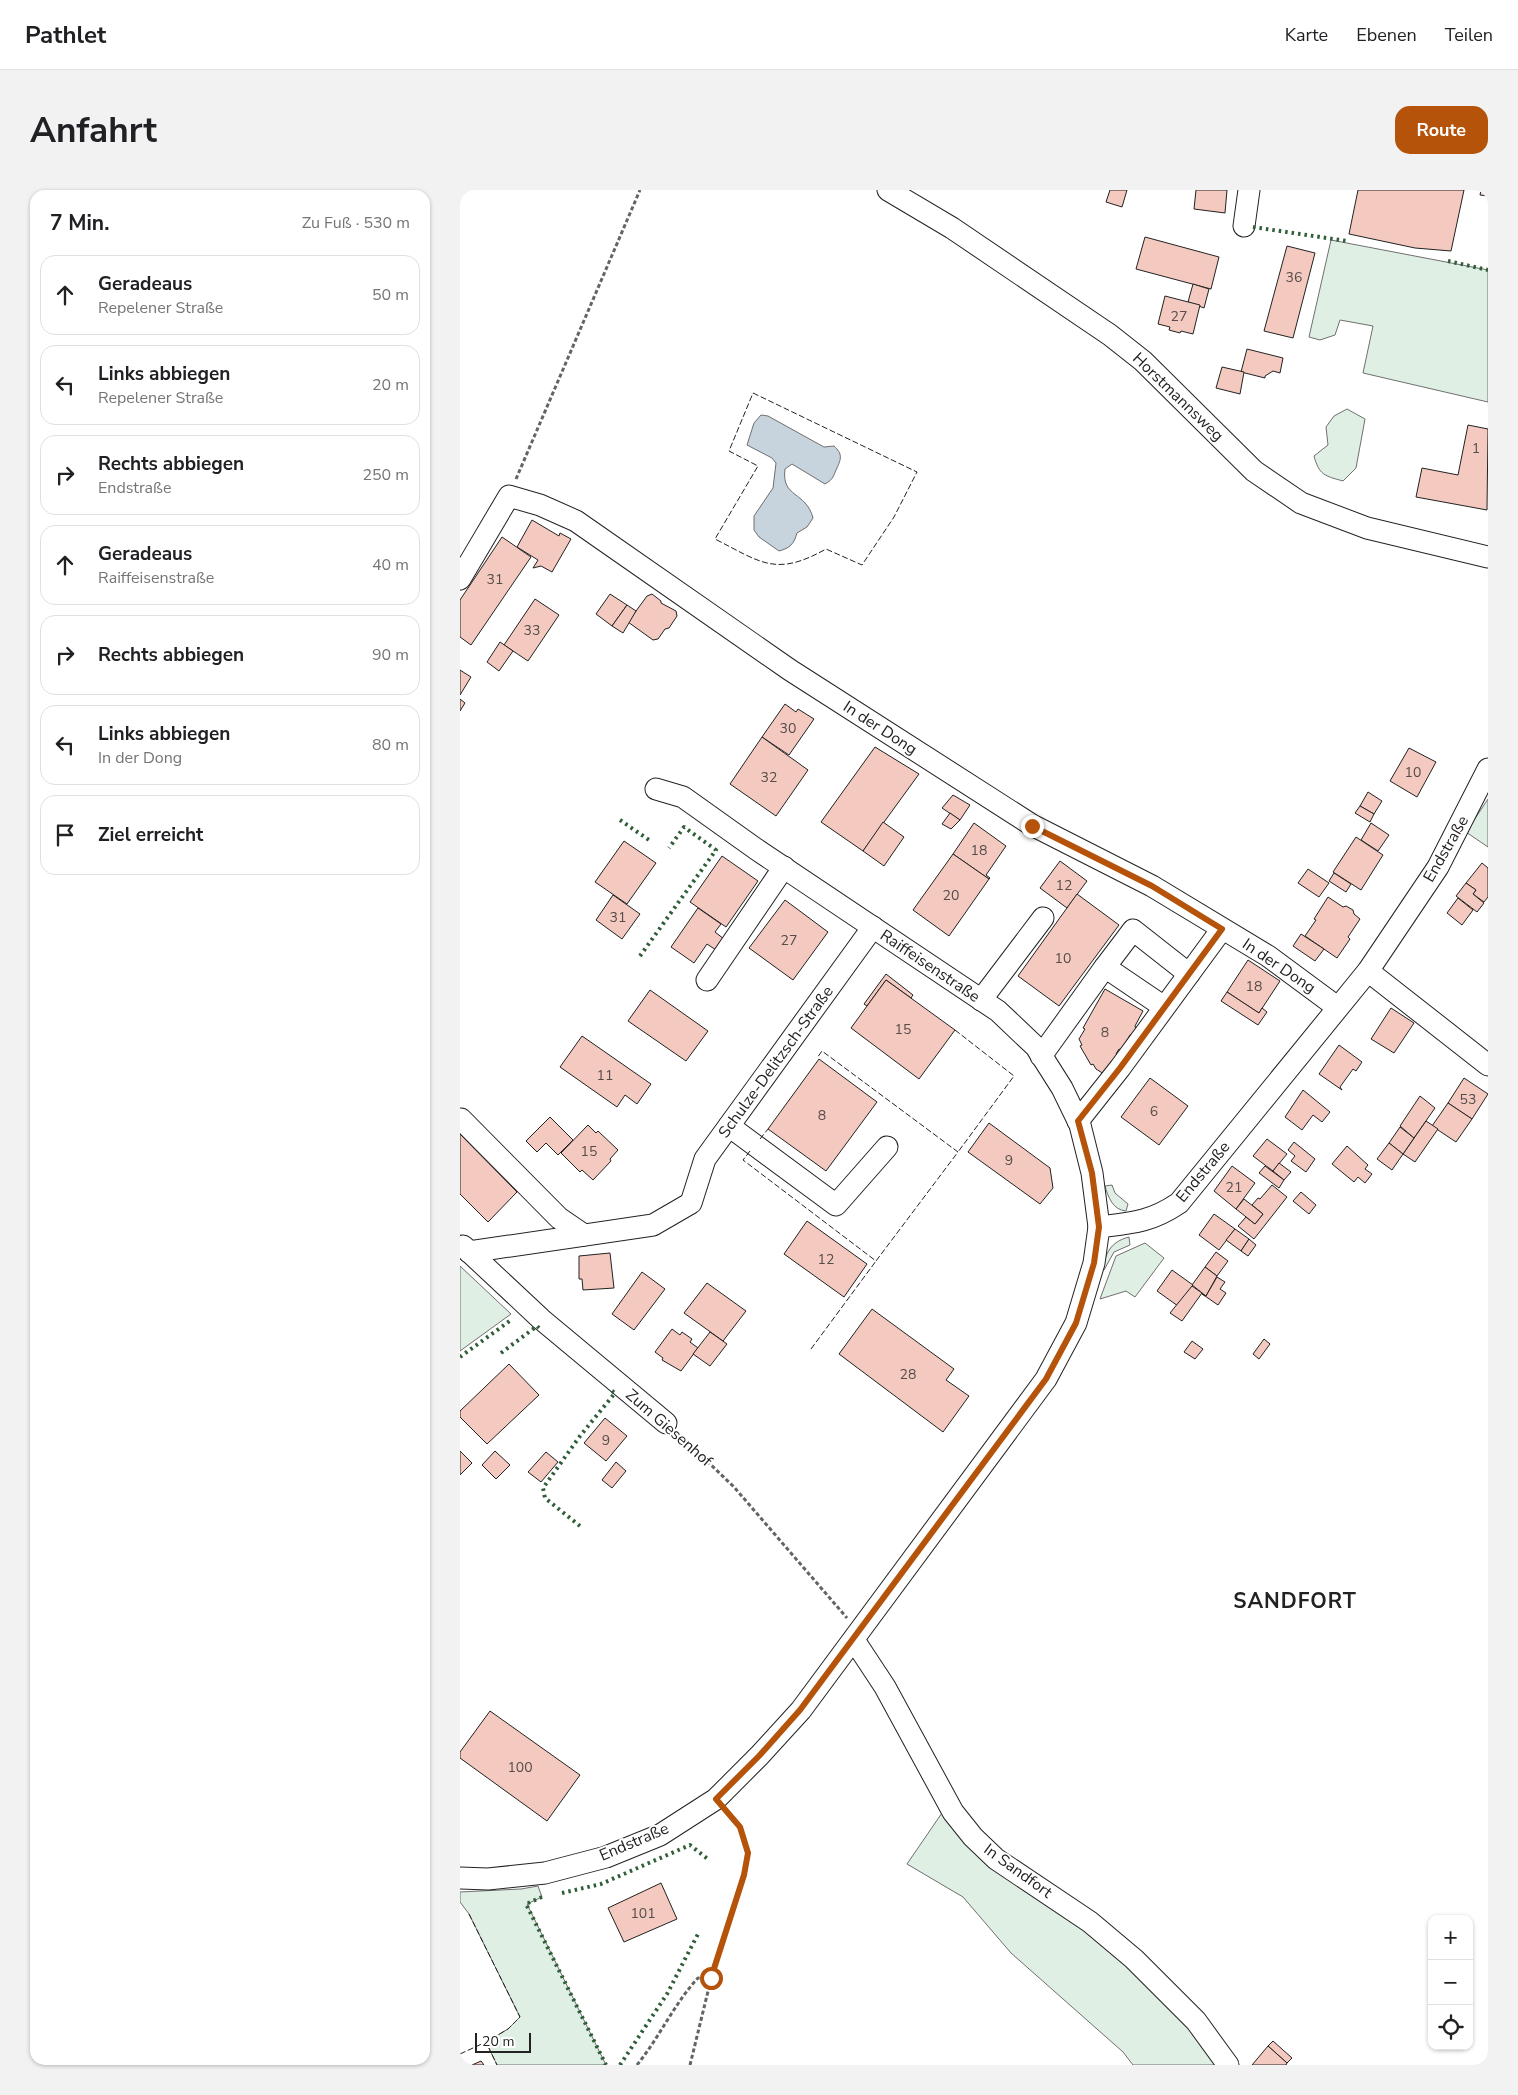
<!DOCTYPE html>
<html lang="de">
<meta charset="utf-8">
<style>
:root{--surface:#fff;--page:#f2f2f2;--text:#202124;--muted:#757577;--line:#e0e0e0;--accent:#b45309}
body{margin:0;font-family:"Nunito Sans",sans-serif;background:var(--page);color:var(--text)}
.controls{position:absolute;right:15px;bottom:15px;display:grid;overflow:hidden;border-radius:10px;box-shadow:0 1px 4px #0004}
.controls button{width:45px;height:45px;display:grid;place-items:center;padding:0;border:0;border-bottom:1px solid var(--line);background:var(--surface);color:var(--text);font:25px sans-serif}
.scale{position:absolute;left:15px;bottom:12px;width:56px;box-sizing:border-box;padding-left:5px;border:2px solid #222;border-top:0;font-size:14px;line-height:18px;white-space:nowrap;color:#222;-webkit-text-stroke:4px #fff;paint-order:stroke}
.stop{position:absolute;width:15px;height:15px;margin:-11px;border:4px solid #b45309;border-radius:50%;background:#fff}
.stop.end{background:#b45309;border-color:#fff;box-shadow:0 1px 5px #0008}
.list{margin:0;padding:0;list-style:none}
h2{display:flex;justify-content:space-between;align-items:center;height:65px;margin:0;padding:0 20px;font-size:21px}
h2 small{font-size:16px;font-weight:400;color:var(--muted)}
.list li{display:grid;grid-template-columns:32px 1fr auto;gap:15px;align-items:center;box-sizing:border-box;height:80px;margin:0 10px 10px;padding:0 10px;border:1px solid var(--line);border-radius:15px}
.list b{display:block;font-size:19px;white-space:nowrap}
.list p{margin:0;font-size:16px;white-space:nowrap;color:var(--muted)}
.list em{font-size:16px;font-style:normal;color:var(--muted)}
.icon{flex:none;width:28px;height:28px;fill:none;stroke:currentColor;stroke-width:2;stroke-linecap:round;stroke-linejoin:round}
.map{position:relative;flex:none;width:1028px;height:1875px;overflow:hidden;border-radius:15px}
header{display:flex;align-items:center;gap:30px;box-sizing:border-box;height:70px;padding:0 25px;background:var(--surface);border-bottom:1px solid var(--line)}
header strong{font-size:24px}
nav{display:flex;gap:28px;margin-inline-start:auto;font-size:18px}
.intro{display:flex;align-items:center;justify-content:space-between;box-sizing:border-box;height:120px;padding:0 30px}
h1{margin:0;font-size:35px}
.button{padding:12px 22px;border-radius:15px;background:var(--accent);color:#fff;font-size:18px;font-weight:700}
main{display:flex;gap:30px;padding:0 30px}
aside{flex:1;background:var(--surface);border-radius:15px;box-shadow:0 1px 4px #0004}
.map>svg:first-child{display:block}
.green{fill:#e0efe3;stroke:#6f6f6f}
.water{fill:#c7d3dd;stroke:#6f6f6f}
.building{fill:#f3c9c0;stroke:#222}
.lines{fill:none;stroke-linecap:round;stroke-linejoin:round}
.minor-casing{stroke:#222;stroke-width:23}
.path{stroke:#646464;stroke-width:3;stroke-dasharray:4 2.5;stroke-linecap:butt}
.minor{stroke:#fff;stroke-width:21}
.hedge{stroke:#2f5e38;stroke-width:4;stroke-dasharray:2.5 4;stroke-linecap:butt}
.fence{stroke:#222;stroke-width:1;stroke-dasharray:6 2.5;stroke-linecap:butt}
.route{stroke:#b45309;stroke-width:6}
.labels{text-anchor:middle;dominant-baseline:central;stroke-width:4;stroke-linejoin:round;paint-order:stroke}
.number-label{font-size:14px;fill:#564c4a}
.street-label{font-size:16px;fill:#222;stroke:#fff}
.district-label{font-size:21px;font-weight:bold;letter-spacing:1px;fill:#222;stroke:#fff}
</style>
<header>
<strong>Pathlet</strong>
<nav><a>Karte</a><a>Ebenen</a><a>Teilen</a></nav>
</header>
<div class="intro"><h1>Anfahrt</h1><a class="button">Route</a></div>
<main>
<aside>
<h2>7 Min.<small>Zu Fuß · 530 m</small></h2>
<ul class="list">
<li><svg class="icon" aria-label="ahead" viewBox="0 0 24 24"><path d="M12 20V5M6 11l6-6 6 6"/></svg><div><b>Geradeaus</b><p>Repelener Straße</p></div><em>50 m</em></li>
<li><svg class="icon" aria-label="left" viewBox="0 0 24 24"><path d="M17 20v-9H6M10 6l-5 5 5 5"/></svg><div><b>Links abbiegen</b><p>Repelener Straße</p></div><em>20 m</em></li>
<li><svg class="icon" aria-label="right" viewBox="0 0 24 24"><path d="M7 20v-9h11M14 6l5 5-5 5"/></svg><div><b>Rechts abbiegen</b><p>Endstraße</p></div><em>250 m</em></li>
<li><svg class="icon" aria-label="ahead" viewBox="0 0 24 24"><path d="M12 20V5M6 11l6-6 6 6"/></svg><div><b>Geradeaus</b><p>Raiffeisenstraße</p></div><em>40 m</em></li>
<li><svg class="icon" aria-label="right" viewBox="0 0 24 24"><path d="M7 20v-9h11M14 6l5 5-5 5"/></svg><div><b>Rechts abbiegen</b></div><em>90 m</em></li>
<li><svg class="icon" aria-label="left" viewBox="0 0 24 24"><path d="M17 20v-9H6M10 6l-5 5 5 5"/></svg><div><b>Links abbiegen</b><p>In der Dong</p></div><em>80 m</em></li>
<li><svg class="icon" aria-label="arrive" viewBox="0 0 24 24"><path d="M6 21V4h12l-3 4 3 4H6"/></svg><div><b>Ziel erreicht</b></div></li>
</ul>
</aside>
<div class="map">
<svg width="1028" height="1875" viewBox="0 0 1028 1875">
<rect width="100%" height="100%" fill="#fff"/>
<!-- green -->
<g class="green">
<path d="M 871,50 L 1028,80 L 1028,212 L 903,183 L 913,136 L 880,130 L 875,145 L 860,150 L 849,147 Z"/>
<path d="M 887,219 L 905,229 L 896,278 L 883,291 C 865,286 859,285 854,266 L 868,255 L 866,237 L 874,226 Z"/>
<path d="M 1028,609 L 1028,657 L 1006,642 Z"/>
<path d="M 652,995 L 655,1003 L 668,1014 L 666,1021 C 653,1020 648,1007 645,996 Z"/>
<path d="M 669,1047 L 670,1055 L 654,1062 L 644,1080 L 642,1080 C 646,1063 650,1052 669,1047 Z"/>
<path d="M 685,1053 L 704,1068 L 675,1107 L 666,1101 L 640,1109 L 656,1066 Z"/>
<path d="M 0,1076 L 51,1124 L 0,1161 Z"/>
<path d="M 484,1620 L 602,1721 L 692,1793 L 760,1875 L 673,1875 L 663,1862 L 551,1763 L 503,1707 L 447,1674 Z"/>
<path d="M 78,1696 L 82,1707 L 67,1714 L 146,1875 L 37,1875 L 26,1852 L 48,1839 L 60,1827 L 9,1724 L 0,1712 L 0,1702 L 61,1699 Z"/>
</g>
<!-- water -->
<path class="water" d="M 301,225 L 308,226 L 364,257 L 374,256 C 383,264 381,269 377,278 C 373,286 374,289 365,294 L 332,274 L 325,279 C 321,308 346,301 353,328 L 347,337 L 337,343 C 334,354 330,358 319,361 L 299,347 L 294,340 L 294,326 L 313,298 L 316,273 L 312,268 L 287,255 L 294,233 Z"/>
<!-- building -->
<g class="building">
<path d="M 650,0 L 667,0 L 662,17 L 646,12 Z"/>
<path d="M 736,0 L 767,0 L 765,23 L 734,19 Z"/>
<path d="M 898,0 L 1004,0 L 991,61 L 955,58 L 889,44 Z"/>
<path d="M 1021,0 L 1028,0 L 1028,6 L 1020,5 Z"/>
<path d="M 685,47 L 759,67 L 751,99 L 676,79 Z"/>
<path d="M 827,56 L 855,63 L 833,148 L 804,141 Z"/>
<path d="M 733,94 L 749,99 L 744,118 L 728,112 Z"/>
<path d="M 705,106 L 740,115 L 733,144 L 721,141 L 720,143 L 709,140 L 710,137 L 698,134 Z"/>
<path d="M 787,159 L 823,168 L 820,183 L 813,181 L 805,186 L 805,188 L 781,182 Z"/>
<path d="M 762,177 L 784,182 L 780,204 L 756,198 Z"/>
<path d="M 1008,235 L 1028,239 L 1027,320 L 956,307 L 962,278 L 998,285 Z"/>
<path d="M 72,330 L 99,346 L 100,343 L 111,349 L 92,382 L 81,376 L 73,378 L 78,370 L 57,357 Z"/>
<path d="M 42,347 L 71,367 L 11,455 L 0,447 L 0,410 Z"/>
<path d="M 150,404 L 167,415 L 152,436 L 136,424 Z"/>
<path d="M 192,404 L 201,411 L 201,413 L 216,421 L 217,426 L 209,438 L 205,439 L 198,449 L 193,450 L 168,432 L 187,406 Z"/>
<path d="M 75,409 L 99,425 L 68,471 L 44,455 Z"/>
<path d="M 167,415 L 176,421 L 163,443 L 152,436 Z"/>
<path d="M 40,452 L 53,461 L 39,481 L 27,472 Z"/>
<path d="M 0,480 L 11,487 L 0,505 Z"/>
<path d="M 0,509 L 5,513 L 0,521 Z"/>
<path d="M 325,514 L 336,522 L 338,519 L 354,529 L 329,565 L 302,547 Z"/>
<path d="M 302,547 L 348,580 L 316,626 L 270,594 Z"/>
<path d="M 415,557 L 459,584 L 403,661 L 361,632 Z"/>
<path d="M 949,558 L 976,572 L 957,607 L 930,591 Z"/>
<path d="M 908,602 L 922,611 L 914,624 L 900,616 Z"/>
<path d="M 493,605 L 510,615 L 500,630 L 482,618 Z"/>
<path d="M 900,616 L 914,624 L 910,632 L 895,623 Z"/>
<path d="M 490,623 L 500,630 L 491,639 L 482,634 Z"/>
<path d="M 423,632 L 444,647 L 424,676 L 403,661 Z"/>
<path d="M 514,633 L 546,656 L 526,685 L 530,688 L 529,689 L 493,664 Z"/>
<path d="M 911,633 L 929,645 L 918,661 L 901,650 Z"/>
<path d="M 896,647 L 923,665 L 901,700 L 873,682 Z"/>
<path d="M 164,651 L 196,673 L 167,714 L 135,692 Z"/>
<path d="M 493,664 L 529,689 L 489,746 L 453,720 Z"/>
<path d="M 262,666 L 298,691 L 266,737 L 230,712 Z"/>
<path d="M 600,671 L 627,691 L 607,718 L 580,698 Z"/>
<path d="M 1022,673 L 1028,678 L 1028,707 L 1024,712 L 1013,704 L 1016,700 L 1006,693 Z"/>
<path d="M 848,679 L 869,693 L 859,707 L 838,693 Z"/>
<path d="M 874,683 L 891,694 L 886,702 L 869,691 Z"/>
<path d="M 1006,693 L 1016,700 L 1013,704 L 1024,713 L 1017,722 L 996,706 Z"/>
<path d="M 617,704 L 659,735 L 599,816 L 558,786 Z"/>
<path d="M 153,705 L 180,724 L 162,749 L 136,730 Z"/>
<path d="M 868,707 L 883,717 L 886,716 L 893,720 L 894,724 L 900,729 L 888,747 L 890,749 L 877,768 L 845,746 L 856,730 L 854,729 Z"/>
<path d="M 998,708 L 1013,720 L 1002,735 L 987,723 Z"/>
<path d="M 325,710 L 368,742 L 333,790 L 289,758 Z"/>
<path d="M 238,718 L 261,734 L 255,742 L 264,749 L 256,760 L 247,754 L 234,773 L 211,757 Z"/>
<path d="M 841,744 L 864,759 L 855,771 L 833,756 Z"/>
<path d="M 788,770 L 820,791 L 799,823 L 767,802 Z"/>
<path d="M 426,784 L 453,805 L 451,808 L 426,790 L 407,816 L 404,814 Z"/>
<path d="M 426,790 L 495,840 L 459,889 L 391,838 Z"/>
<path d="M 645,799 L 683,821 L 675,836 L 677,843 L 670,845 L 661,860 L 659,859 L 656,864 L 658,866 L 644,884 L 636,879 L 633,874 L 631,875 L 620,856 L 622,855 L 619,849 L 625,839 L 623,838 Z"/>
<path d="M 190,800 L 248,841 L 226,871 L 168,831 Z"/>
<path d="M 767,802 L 799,823 L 802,818 L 807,822 L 798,835 L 761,811 Z"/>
<path d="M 931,818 L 954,833 L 934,863 L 911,849 Z"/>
<path d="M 122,846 L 191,894 L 177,914 L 165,905 L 157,917 L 100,877 Z"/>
<path d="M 879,855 L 902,872 L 896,881 L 893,879 L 880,897 L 882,900 L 859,884 Z"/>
<path d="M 359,869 L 417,912 L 366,981 L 308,939 Z"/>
<path d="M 690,888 L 728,916 L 699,955 L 661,927 Z"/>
<path d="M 1004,888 L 1028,904 L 1012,929 L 988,913 Z"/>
<path d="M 843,900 L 870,922 L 862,932 L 853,925 L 842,940 L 825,927 Z"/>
<path d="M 960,906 L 975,918 L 954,948 L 940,936 Z"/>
<path d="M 988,913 L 1012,929 L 996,952 L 972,936 Z"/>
<path d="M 90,927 L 113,950 L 98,965 L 86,953 L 77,962 L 66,951 Z"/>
<path d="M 966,931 L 978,939 L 955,972 L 943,964 Z"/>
<path d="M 529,933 L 590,978 L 593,998 L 580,1014 L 508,962 Z"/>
<path d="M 128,935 L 136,943 L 138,941 L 158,960 L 150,969 L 151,971 L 133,990 L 122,980 L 120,982 L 101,963 Z"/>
<path d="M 940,937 L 954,948 L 943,964 L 929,953 Z"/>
<path d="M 0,944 L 57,1002 L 28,1032 L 0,1004 Z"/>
<path d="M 807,949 L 827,964 L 813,981 L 793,966 Z"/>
<path d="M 834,952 L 855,969 L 846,982 L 831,971 L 835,966 L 828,960 Z"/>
<path d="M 929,953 L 943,964 L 932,980 L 917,969 Z"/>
<path d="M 887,956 L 908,975 L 905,979 L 912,984 L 905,993 L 898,987 L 894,992 L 872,974 Z"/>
<path d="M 819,973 L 831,982 L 824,990 L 813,981 Z"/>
<path d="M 772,976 L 795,993 L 776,1019 L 754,1001 Z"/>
<path d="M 805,976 L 824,990 L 819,998 L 799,983 Z"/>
<path d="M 812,995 L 827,1007 L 794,1049 L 778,1036 L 786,1027 L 795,1034 L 803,1024 L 792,1015 L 798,1008 L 800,1009 Z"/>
<path d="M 841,1002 L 856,1015 L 849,1024 L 833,1011 Z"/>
<path d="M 784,1009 L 803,1024 L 795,1034 L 776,1019 Z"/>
<path d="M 754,1024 L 775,1039 L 759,1060 L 739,1045 Z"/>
<path d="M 347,1031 L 407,1074 L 384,1107 L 324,1064 Z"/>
<path d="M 775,1039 L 789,1049 L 781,1061 L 766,1050 Z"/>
<path d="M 789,1049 L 796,1055 L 788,1066 L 781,1061 Z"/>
<path d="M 756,1062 L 768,1071 L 757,1086 L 745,1077 Z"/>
<path d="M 150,1063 L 154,1098 L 123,1100 L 122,1089 L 119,1089 L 119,1066 Z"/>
<path d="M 745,1077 L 757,1086 L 746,1106 L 732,1095 Z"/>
<path d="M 712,1080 L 733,1095 L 718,1116 L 697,1101 Z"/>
<path d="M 182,1082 L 205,1099 L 174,1140 L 152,1124 Z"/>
<path d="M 757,1087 L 765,1092 L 760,1099 L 766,1103 L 758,1115 L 742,1104 L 746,1106 Z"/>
<path d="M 247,1093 L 286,1121 L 263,1151 L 224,1123 Z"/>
<path d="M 732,1096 L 742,1103 L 722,1131 L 710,1123 Z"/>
<path d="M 412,1119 L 494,1179 L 486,1190 L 509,1206 L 483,1242 L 379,1164 Z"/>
<path d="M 212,1139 L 220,1145 L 222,1142 L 232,1149 L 230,1152 L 238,1158 L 221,1181 L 202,1170 L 203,1168 L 195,1162 Z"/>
<path d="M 250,1142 L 267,1154 L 250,1176 L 233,1164 Z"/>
<path d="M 804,1149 L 810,1154 L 799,1169 L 793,1164 Z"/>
<path d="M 732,1151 L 743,1159 L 735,1169 L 724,1162 Z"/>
<path d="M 49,1174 L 79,1205 L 27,1254 L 0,1227 L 0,1221 Z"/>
<path d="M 145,1228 L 167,1246 L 146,1271 L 124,1253 Z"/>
<path d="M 0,1261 L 12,1273 L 0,1285 Z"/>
<path d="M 35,1261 L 50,1275 L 36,1289 L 22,1275 Z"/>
<path d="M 86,1262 L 98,1272 L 81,1292 L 68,1282 Z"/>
<path d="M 156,1272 L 166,1281 L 152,1298 L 142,1290 Z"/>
<path d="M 30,1521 L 120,1585 L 87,1631 L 0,1568 L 0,1562 Z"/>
<path d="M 201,1693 L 217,1729 L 164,1752 L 148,1718 Z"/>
<path d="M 813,1851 L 832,1868 L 827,1873 L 808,1856 Z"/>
<path d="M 808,1856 L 827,1873 L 826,1875 L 792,1875 Z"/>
<path d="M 21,1871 L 24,1875 L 12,1875 Z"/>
</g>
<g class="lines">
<defs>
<g id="minor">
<path d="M 428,0 L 492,38 L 650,145 L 683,171 L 794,281 L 841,313 L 907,338 L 1028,367"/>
<path d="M 784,36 L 789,0"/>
<path d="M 0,389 L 49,306 L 80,315 L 116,331 L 330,480 L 572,635 L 692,696 L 808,766 L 877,817"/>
<path d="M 196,599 L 223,607 L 296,659 L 538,821 L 576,857 L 602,898 L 620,935 L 632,983 L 639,1037"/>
<path d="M 645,777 L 673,740 L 729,784"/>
<path d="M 908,781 L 1028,875"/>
<path d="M 247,790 L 324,677"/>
<path d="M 521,810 L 583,728"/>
<path d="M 581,866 L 645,777 L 704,817"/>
<path d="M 1,929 L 99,1028 L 124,1045"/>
<path d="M 618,931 L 660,878 L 762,739"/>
<path d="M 269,936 L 376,1015 L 427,957"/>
<path d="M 3,1056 L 81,1129 L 206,1233"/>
<path d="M 9,1062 L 193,1035 L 231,1013 L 245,969 L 413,737"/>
<path d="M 394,1450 L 425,1497 L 493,1622 L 513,1647 L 536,1669 L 630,1732 L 674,1769 L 736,1831 L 768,1875"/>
<path d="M 0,1688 L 28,1689 L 85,1683 L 146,1667 L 200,1645 L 256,1609 L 299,1566 L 341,1520 L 586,1189 L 616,1133 L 634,1073 L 639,1037 C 672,1033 691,1032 719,1013 L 908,781 L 978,677 L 1028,579"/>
</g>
</defs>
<!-- minor casing -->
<use href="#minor" class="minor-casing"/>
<!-- path -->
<g class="path">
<path d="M 56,289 L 180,0"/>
<path d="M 219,1244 L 274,1297 L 387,1428"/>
<path d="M 177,1875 C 199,1848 214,1814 238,1788 L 251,1789"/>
<path d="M 230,1875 L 251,1789 L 285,1685 L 288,1663 L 280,1637 L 268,1623"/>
</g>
<!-- minor -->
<use href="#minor" class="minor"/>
<!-- hedge -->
<g class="hedge">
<path d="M 793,37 L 887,51"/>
<path d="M 988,71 L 1028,80"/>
<path d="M 160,630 L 189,650"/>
<path d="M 180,766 L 256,660 L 224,637 L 209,658"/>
<path d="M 41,1163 L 77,1136 L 79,1138"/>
<path d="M 0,1167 L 51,1130"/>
<path d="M 120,1336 L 85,1308 L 83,1298 L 120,1246 L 155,1203 L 152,1201"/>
<path d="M 102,1703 L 141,1694 L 230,1655 L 249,1670"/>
<path d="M 82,1707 L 66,1714 L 146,1875"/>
<path d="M 160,1875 L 207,1804 L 238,1744"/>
</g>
<!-- fence -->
<g class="fence">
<path d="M 293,203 L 457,282 L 434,327 L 402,375 L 366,359 C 316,387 302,373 255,349 L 298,276 L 269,261 Z"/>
<path d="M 495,840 L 554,886 L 498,962"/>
<path d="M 300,949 L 308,939"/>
<path d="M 290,961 L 283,970 L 416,1071 L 498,962 L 362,861 L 357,868"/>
<path d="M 351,1159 L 416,1071"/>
<path d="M 9,1724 L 60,1827 L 48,1839 L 26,1852"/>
<path d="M 0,1864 L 26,1852 L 37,1875"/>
</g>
</g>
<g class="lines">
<!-- route -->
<path class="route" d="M 251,1788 L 284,1685 L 288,1663 L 280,1637 L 256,1609 L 299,1566 L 340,1520 L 586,1189 L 616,1133 L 634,1073 L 639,1037 L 632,983 L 618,931 L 660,878 L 762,739 L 692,696 L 572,636"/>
</g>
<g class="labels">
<!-- number labels -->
<g class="number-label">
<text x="834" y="87">36</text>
<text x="719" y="126">27</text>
<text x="1016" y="258">1</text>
<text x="35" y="389">31</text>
<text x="72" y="440">33</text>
<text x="328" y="538">30</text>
<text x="953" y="582">10</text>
<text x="309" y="587">32</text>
<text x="519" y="660">18</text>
<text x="604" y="695">12</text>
<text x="491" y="705">20</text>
<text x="158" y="727">31</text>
<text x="329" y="750">27</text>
<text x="603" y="768">10</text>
<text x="794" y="796">18</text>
<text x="443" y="839">15</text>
<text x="645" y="842">8</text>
<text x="145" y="885">11</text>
<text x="1008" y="909">53</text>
<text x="694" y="921">6</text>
<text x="362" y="925">8</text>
<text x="129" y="961">15</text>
<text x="549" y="970">9</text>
<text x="774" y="997">21</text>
<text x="366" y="1069">12</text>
<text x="448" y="1184">28</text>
<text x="146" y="1250">9</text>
<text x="60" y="1577">100</text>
<text x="183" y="1723">101</text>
</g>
<!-- street labels -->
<g class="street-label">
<text transform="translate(718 207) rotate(44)">Horstmannsweg</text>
<text transform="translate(420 538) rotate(33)">In der Dong</text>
<text transform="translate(986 659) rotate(-60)">Endstraße</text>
<text transform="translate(470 776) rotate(34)">Raiffeisenstraße</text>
<text transform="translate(819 776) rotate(34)">In der Dong</text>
<text transform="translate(316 872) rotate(-54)">Schulze-Delitzsch-Straße</text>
<text transform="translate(743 982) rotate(-50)">Endstraße</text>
<text transform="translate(209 1238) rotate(41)">Zum Giesenhof</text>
<text transform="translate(174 1652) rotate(-23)">Endstraße</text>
<text transform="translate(558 1681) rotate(36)">In Sandfort</text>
</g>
<!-- district labels -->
<g class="district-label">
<text x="835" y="1411">SANDFORT</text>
</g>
</g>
</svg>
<div class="controls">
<button>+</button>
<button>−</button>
<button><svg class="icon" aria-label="locate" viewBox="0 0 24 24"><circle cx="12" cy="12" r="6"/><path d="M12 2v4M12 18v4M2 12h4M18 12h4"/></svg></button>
</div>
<div class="scale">20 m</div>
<div class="stop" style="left:251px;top:1788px"></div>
<div class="stop end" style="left:572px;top:636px"></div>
</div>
</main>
